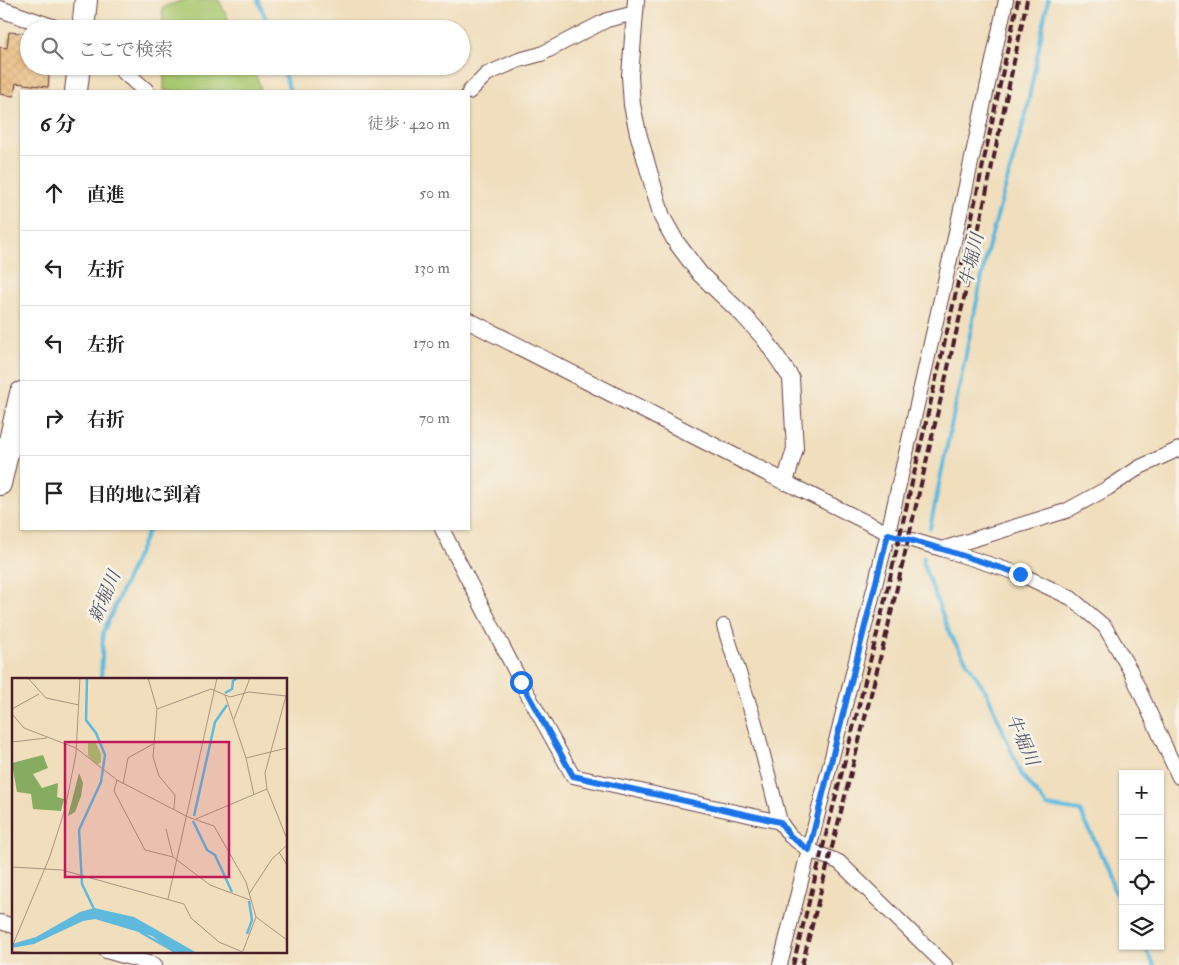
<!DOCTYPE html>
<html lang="ja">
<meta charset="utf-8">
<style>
:root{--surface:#fff;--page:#f2f2f2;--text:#222;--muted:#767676;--line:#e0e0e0}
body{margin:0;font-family:"IM FELL Double Pica","Noto Serif JP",serif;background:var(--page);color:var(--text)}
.controls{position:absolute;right:15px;bottom:15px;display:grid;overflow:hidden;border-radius:0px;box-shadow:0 1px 4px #0004}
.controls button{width:45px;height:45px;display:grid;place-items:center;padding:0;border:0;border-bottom:1px solid var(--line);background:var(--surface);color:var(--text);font:25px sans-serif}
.stop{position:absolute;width:15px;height:15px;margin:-11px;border:4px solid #1a73e8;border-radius:50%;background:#fff}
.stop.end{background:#1a73e8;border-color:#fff;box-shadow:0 1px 5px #0008}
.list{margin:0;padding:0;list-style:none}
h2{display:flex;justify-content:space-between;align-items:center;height:65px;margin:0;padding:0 20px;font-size:21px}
h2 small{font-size:16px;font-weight:400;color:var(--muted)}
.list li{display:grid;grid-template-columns:32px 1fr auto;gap:15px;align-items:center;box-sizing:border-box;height:75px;padding:0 20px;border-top:1px solid var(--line)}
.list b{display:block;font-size:19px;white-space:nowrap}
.list em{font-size:16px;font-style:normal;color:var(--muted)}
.icon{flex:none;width:28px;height:28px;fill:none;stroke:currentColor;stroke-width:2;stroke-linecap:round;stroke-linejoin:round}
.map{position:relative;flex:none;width:1179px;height:965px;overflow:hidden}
.search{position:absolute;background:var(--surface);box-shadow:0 1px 4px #0004;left:20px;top:20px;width:450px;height:55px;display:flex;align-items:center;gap:12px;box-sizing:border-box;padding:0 18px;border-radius:28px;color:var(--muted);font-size:19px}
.panel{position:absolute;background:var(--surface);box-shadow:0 1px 4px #0004;left:20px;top:90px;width:450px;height:440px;border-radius:0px}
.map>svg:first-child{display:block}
.garden{fill:#a8c870;stroke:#79744e}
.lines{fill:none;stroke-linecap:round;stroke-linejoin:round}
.stream{stroke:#5fb9dd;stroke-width:4}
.building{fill:url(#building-cross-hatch)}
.minor-casing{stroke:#633c41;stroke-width:16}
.tertiary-casing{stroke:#633c41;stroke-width:18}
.trunk-casing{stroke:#633c41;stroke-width:24}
.minor{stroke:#fff;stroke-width:14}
.tertiary{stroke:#fff;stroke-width:16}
.trunk{stroke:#fff;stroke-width:22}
.rail{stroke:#4a1f2b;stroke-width:4;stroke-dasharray:8 4;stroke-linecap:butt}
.route{stroke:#1a73e8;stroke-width:6}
.labels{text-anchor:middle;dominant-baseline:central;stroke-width:5;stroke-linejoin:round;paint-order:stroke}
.water-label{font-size:18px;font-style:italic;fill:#515569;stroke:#f7f3e8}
.inset-river{fill:none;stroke:#5fb9dd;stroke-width:2.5}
.inset-road{fill:none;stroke:#ae9282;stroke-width:1}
.view{fill:#c2185b;fill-opacity:0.15;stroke:#c2185b;stroke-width:2.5}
.inset-edge{fill:none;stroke:#4a1f2b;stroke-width:2.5}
</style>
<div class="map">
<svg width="1179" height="965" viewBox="0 0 1179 965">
<defs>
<pattern id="building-cross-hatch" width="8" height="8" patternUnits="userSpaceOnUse" patternTransform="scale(1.25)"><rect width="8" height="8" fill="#e8b572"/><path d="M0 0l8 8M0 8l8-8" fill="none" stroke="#c89b63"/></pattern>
</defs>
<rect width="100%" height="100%" fill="#f7f3e8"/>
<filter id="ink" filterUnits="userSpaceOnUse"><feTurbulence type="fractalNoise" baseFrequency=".02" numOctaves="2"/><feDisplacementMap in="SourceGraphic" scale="10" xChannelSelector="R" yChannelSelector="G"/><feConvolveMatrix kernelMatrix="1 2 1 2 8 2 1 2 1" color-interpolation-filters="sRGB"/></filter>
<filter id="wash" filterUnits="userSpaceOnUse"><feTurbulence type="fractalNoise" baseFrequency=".0096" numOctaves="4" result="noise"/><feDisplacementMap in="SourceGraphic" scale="20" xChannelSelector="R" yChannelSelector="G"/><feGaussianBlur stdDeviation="1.12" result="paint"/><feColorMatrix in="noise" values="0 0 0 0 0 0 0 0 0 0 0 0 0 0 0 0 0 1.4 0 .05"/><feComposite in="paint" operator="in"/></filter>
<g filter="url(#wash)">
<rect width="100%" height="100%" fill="#f0debc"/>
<!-- garden -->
<g class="garden">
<path d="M 185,0 L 219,0 L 233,29 L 163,29 L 162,7 Z"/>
<path d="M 164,66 L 251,66 L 260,85 L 260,91 L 164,91 Z"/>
</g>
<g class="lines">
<!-- stream -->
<g class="stream">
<path d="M 258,0 L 270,29"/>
<path d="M 282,66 L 290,91"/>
<path d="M 930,528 L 987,252 L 1026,114 L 1048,0"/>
<path d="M 924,557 L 923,563 L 950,635 L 988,695 L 1021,774 L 1047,806 L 1080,811 L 1104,860 L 1114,890 L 1123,906"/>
<path d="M 101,679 L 103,633 L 149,529"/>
<path d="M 1144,946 L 1154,965"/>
</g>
</g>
<g id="blocks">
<!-- building -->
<path class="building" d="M 9,32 L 29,34 L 29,66 L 50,66 L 48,87 L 16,83 L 14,96 L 0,94 L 0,47 L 7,48 Z"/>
</g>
</g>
<g filter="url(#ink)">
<use href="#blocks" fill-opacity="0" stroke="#633c41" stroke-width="1"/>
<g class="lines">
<defs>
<g id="minor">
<path d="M 469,92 L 487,74 L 519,60 L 541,54 L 607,20 L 635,13"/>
<path d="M 785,482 L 888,533 L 942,549 L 1020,574 L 1071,598 L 1105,627 L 1130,670 L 1179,777"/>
<path d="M 442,529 L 521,682 L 573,776 L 780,822"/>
<path d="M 942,549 L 1066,511 L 1108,488 L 1140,467 L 1179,449"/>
<path d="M 724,626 L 755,723 L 780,822 L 790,836 L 809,850 L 839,862 L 945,965"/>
<path d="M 0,922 L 14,926"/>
<path d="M 106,951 L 155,965"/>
<path d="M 780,965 L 888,533 L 955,237 L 1006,0"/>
</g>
<g id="tertiary">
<path d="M 0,9 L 58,29"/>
<path d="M 118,66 L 146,91"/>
<path d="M 469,321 L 785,482 L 795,449 L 791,378 L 764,338 L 743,315 L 700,274 L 676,242 L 662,217 L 638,133 L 632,105 L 630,76 L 636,0"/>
</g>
<g id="trunk">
<path d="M 83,29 L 86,0"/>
<path d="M 76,91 L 79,66"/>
<path d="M 0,484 L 21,393"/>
</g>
</defs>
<!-- minor casing -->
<use href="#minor" class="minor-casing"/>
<!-- tertiary casing -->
<use href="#tertiary" class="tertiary-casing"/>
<!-- trunk casing -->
<use href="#trunk" class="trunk-casing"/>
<!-- minor -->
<use href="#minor" class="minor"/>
<!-- tertiary -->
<use href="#tertiary" class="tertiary"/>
<!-- trunk -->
<use href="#trunk" class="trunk"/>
<!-- rail -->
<g class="rail">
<path d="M 793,965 L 877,634 L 954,301 L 1018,0"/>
<path d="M 802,965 L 886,635 L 963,303 L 1027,0"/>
</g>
</g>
</g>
<g class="lines" filter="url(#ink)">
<!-- route -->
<path class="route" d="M 521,682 L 573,776 L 780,822 L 790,836 L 809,850 L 888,534 L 942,549 L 1020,574"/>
</g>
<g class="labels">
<!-- water labels -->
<g class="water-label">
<text transform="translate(972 260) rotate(-77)">牛堀川</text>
<text transform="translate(105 597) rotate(-67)">新堀川</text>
<text transform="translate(1022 740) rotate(66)">牛堀川</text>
</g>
</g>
<!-- overview -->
<g transform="translate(12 678)">
<rect width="275" height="275" fill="#f0debc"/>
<path d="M 31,77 L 36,90 L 21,96 L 30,110 L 46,105 L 45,119 L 52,121 L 49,133 L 21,131 L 19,116 L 5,114 L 0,85 ZM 67,95 L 71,105 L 69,118 L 63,134 L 56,138 Z" fill="#86ac62"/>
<path d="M 83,63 L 89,76 L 89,84 L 85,87 L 76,78 L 76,65 Z" fill="#a8c870"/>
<path d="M 82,230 L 122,239 L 185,275 L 162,275 L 140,258 L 83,241 L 71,243 L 22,266 L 0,270 L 0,266 L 24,259 L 68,234 Z" fill="#5fb9dd"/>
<path class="inset-river" d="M 75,0 L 74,42 L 84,55 L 93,77 L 89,104 L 67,152 L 70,206 L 82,231M 213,15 L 220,11 L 221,3 L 225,0M 182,138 L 203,44 L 215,27M 181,143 L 195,172 L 203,177 L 220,214M 128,254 L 165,275M 235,256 L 240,242 L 237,223"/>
<path class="inset-road" d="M 16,0 L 34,20 L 67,27M 136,0 L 145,31 L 141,79 L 147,98 L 163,117 L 162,131M 275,14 L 253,95 L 255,111 L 275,161M 213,17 L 234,80 L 242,117M 0,31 L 27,16M 145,31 L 199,11 L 218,19 L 237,14 L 274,18M 0,36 L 12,50 L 64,70 L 105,102 L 176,139 L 202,148 L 234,204 L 244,239 L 275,262M 222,41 L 238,0M 0,64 L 35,60M 234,80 L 275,70M 105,102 L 102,113 L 133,172 L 161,179 L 198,207 L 238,222M 111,106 L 116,80 L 141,66M 184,141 L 255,111M 154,151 L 161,179M 267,174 L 275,187M 0,189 L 50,192 L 172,226 L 179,240 L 207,264 L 233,275M 237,216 L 260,181 L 275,167M 156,221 L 205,0M 0,269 L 38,178 L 53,131 L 64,76 L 68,0M 0,273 L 24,275M 231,273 L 244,239"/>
<path class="view" d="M 53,64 L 217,64 L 217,199 L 53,199 Z"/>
<rect width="275" height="275" class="inset-edge"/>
</g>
</svg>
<div class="controls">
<button>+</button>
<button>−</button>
<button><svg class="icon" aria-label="locate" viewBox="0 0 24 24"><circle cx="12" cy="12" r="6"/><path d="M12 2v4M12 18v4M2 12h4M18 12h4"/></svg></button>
<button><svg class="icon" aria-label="layers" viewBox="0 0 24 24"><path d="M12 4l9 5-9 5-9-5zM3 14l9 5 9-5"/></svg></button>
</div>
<div class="stop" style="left:521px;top:682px"></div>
<div class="stop end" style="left:1020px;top:574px"></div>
<div class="search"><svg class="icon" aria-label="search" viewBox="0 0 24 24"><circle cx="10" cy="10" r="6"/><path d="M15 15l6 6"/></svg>ここで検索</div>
<section class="panel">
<h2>6 分<small>徒歩 · 420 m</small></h2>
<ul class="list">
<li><svg class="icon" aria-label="ahead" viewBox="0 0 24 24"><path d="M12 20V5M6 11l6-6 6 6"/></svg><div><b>直進</b></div><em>50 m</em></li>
<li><svg class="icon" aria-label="left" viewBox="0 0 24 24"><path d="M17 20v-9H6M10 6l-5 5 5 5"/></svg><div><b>左折</b></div><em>130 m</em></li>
<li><svg class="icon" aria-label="left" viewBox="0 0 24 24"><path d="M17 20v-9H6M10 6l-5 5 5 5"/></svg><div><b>左折</b></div><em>170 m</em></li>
<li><svg class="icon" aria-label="right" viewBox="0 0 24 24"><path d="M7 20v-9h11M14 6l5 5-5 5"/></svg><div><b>右折</b></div><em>70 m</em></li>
<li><svg class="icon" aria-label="arrive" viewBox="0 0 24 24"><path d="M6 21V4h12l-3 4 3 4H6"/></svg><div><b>目的地に到着</b></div></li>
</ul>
</section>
</div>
